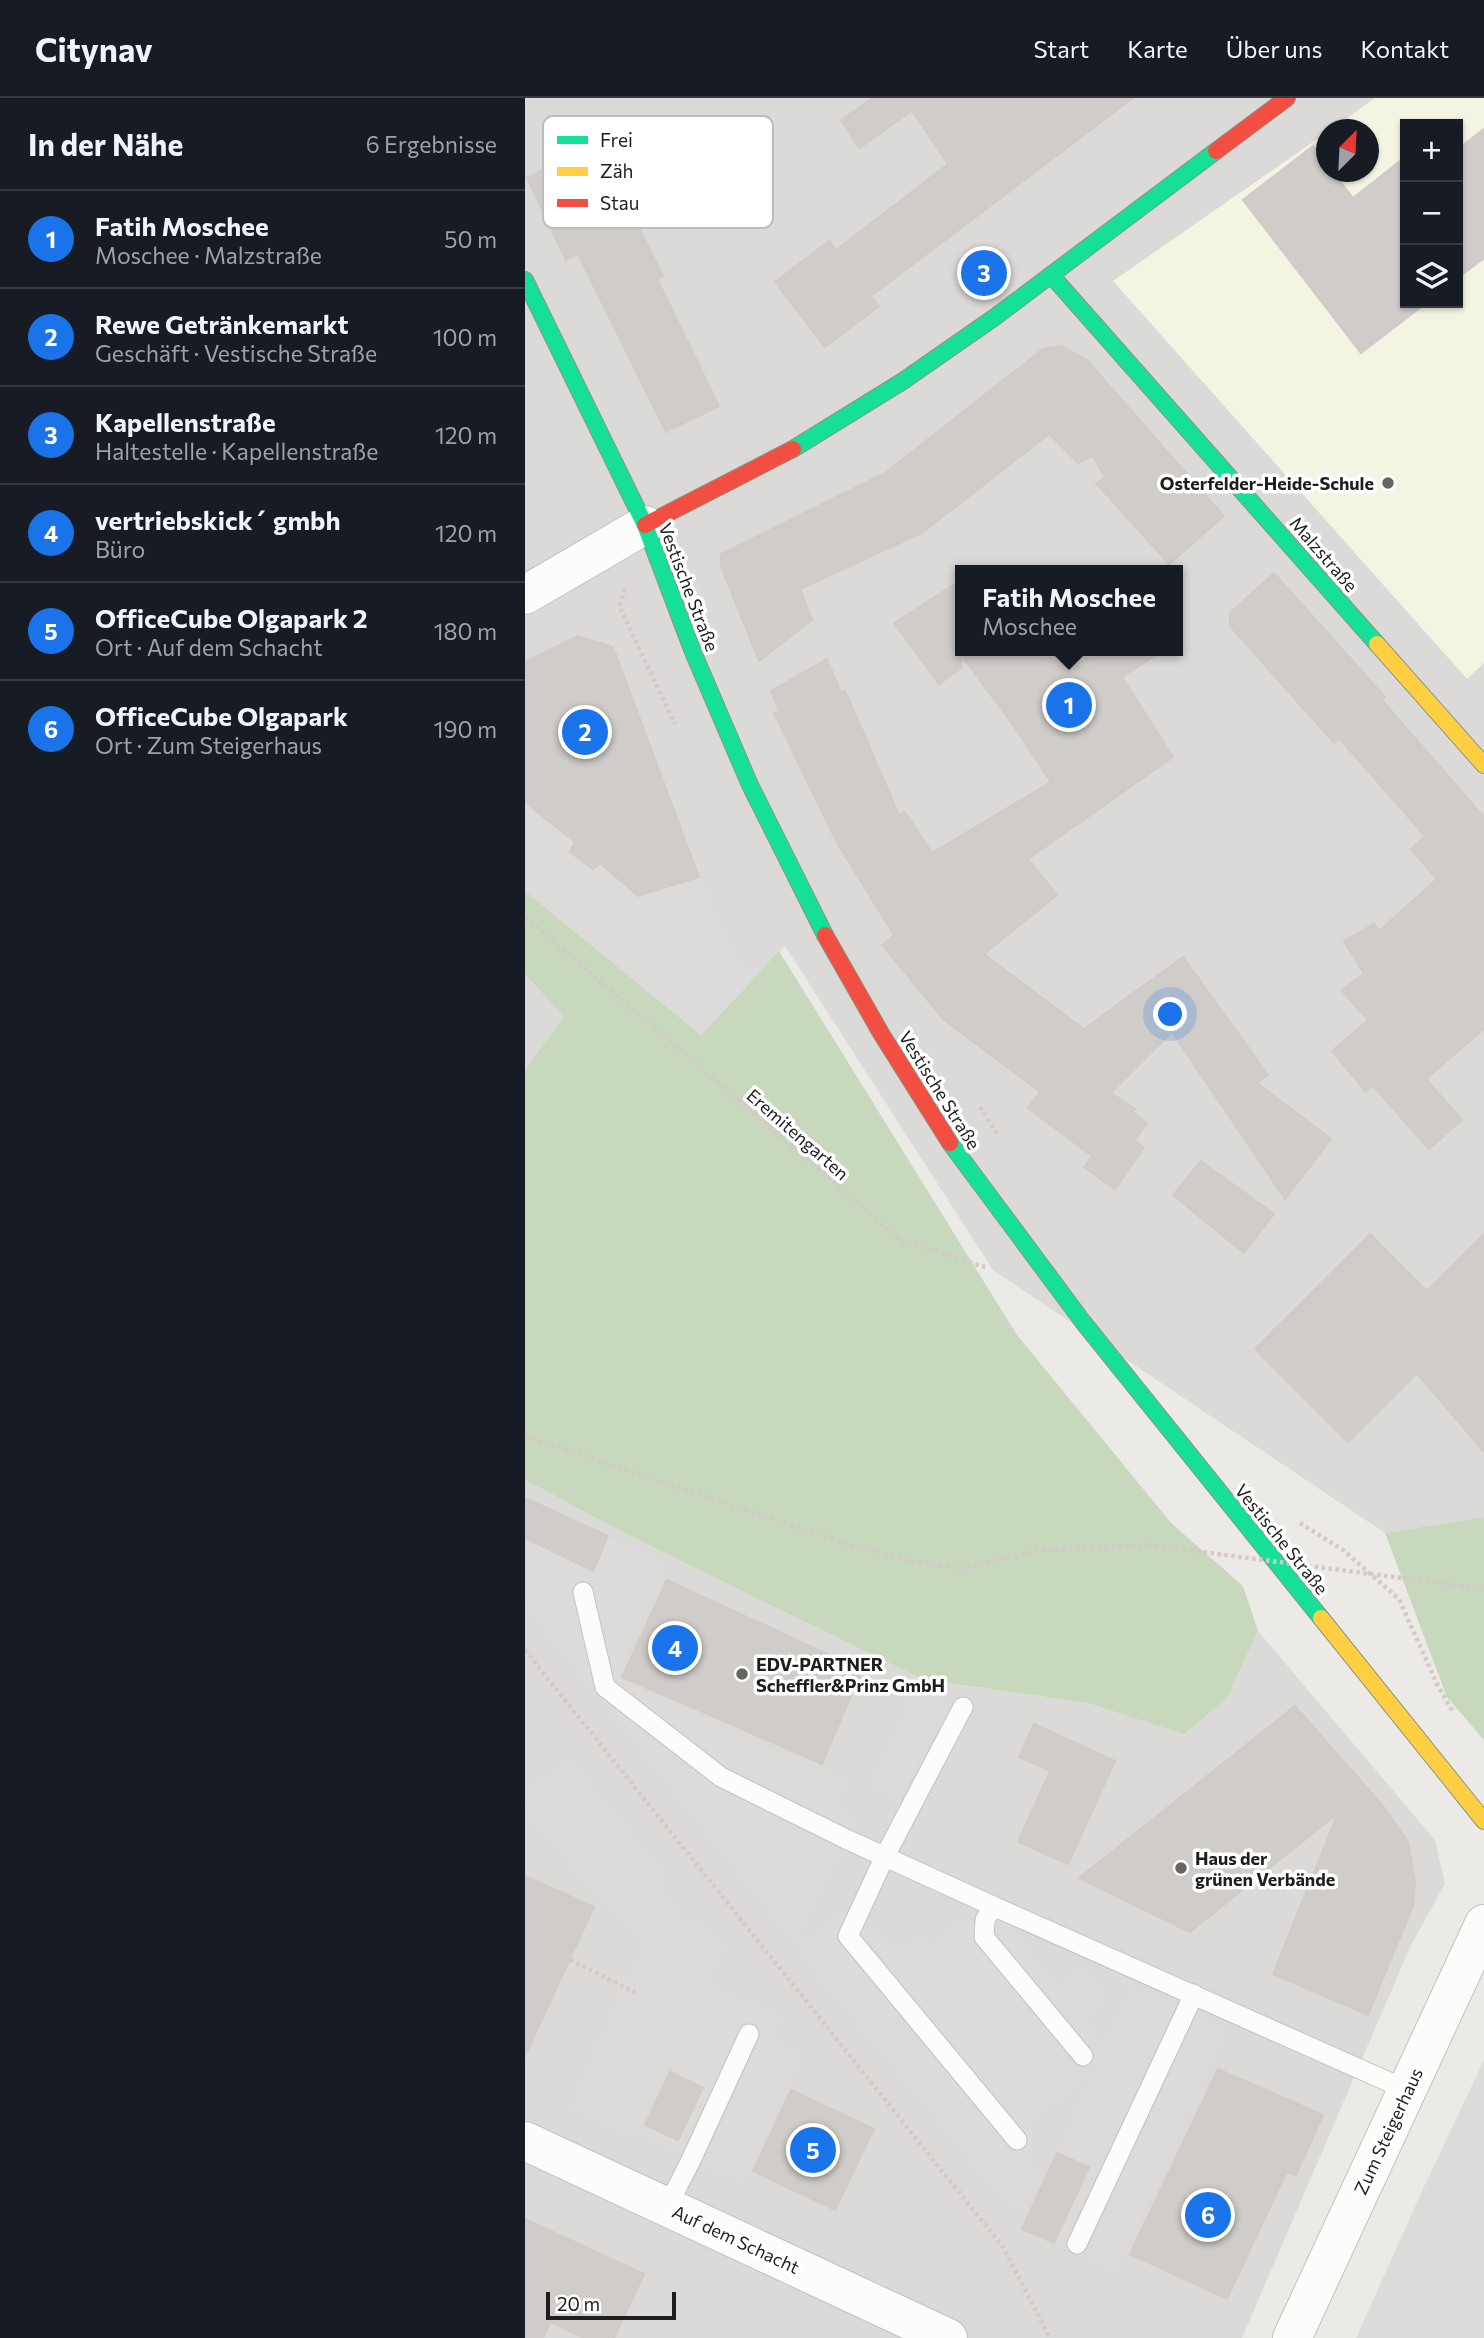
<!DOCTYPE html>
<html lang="de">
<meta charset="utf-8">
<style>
:root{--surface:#171b24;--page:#242831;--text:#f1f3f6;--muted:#9ea1a6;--line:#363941;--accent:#1a73e8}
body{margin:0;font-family:Commissioner,sans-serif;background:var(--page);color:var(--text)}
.controls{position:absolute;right:21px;top:21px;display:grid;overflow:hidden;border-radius:0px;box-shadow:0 2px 5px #0004}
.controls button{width:63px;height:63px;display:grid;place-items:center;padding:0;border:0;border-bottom:2px solid var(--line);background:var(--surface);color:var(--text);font:35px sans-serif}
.compass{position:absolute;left:791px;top:21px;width:63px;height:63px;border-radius:50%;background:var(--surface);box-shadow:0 2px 5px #0004;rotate:24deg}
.scale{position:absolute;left:21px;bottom:18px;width:130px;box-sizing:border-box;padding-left:7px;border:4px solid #1e1e1e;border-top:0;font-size:19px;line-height:24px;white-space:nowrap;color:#1e1e1e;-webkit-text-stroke:5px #fff;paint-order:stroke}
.you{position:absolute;left:646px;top:917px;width:24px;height:24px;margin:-18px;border:5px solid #fff;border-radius:50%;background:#1a73e8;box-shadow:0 0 0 10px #1a73e833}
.badge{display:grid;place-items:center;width:46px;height:46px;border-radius:50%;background:var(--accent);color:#fff;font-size:23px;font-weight:700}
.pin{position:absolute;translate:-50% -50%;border:4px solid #fff;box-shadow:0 2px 7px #0006}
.popup{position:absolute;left:430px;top:467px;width:228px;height:91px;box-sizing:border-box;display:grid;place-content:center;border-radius:0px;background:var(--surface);filter:drop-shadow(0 2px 5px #0005);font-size:23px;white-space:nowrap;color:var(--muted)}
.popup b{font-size:26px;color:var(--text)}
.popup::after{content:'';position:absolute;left:50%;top:100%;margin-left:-14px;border:14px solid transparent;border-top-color:var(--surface)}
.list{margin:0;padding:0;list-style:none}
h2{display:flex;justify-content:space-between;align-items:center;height:91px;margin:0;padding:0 28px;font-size:30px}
h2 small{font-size:23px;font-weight:400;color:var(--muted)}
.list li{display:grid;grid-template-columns:46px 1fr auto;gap:21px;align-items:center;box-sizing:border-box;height:98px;padding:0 28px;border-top:2px solid var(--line)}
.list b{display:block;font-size:26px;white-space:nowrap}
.list p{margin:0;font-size:23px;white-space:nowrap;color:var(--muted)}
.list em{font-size:23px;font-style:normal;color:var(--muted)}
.icon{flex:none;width:38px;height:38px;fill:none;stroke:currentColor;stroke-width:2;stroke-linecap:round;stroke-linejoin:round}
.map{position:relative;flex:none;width:959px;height:2240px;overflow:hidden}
header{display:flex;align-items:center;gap:42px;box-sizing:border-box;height:98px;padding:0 35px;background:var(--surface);border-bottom:2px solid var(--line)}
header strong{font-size:33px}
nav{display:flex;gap:38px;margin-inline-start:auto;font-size:24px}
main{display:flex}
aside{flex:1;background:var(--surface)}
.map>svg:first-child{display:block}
.residential{fill:#dbdad8;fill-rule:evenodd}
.education{fill:#f4f4e2;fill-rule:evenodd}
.forest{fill:#c7d8bd}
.parking{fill:#dcdbda}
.building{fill:#cfccc9;stroke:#cfccc8;stroke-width:2}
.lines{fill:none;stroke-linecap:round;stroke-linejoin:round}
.lane-casing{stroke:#c2c1bf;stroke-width:21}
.street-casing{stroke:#c2c1bf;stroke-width:40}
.fast-casing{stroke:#929480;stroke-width:18}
.slow-casing{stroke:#929480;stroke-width:18}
.jam-casing{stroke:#929480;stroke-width:18}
.path{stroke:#d5c9c7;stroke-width:4.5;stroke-dasharray:3.5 3.5;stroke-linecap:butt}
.lane{stroke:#fcfcfb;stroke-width:19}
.street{stroke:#fcfcfb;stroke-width:38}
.fast{stroke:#16e098;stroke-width:16}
.slow{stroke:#ffcf43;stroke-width:16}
.jam{stroke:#f24e42;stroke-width:16}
.path-bridge{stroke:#d5c9c7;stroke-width:4.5;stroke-dasharray:3.5 3.5;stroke-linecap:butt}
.poi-dot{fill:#666564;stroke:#fff;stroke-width:2.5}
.labels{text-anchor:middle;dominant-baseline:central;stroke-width:7;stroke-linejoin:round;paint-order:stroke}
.poi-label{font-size:18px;font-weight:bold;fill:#1e1e1e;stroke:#fff;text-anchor:start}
.street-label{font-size:18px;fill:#1e1e1e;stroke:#fff}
.key{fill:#fff;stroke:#bcbcbc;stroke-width:2}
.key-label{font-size:19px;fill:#1e1e1e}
</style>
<header>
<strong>Citynav</strong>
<nav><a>Start</a><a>Karte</a><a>Über uns</a><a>Kontakt</a></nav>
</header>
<main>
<aside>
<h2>In der Nähe<small>6 Ergebnisse</small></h2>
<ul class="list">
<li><span class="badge">1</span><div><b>Fatih Moschee</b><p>Moschee · Malzstraße</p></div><em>50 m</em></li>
<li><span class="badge">2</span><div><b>Rewe Getränkemarkt</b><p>Geschäft · Vestische Straße</p></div><em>100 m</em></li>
<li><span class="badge">3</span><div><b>Kapellenstraße</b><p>Haltestelle · Kapellenstraße</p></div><em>120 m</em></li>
<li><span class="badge">4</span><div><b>vertriebskick´ gmbh</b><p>Büro</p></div><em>120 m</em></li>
<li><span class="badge">5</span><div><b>OfficeCube Olgapark 2</b><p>Ort · Auf dem Schacht</p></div><em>180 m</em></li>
<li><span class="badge">6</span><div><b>OfficeCube Olgapark</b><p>Ort · Zum Steigerhaus</p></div><em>190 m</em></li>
</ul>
</aside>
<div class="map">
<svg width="959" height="2240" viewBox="0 0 959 2240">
<rect width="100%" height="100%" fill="#eceae6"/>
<!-- residential -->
<g class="residential">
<path d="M 0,0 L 959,0 L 959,1419 L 860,1435 L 468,1172 L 260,848 L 176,937 L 0,793 ZM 880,26 L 933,26 L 933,205 L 880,205 ZM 802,32 L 844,32 L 844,74 L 802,74 ZM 435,472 L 652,472 L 652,553 L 435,553 Z"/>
<path d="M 0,876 L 39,919 L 0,972 Z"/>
<path d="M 0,1382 L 107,1439 L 397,1581 L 563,1605 L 659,1635 L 702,1600 L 733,1533 L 910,1742 L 920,1786 L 886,1847 L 717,2240 L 0,2240 Z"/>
</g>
<!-- education -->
<path class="education" d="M 850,0 L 959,0 L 959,565 L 942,581 L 588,183 L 801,35 L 802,74 L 844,74 L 844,32 L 807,31 ZM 880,26 L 933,26 L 933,205 L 880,205 Z"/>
<!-- forest -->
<g class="forest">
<path d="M 0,793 L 176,937 L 254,853 L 492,1237 L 647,1426 L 718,1488 L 733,1533 L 702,1600 L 659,1636 L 563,1605 L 397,1581 L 107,1439 L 0,1382 L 0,972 L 39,919 L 0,876 Z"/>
<path d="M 959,1419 L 959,1642 L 922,1599 L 860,1435 Z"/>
</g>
<!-- parking -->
<g class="parking">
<path d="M 0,704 L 50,744 L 45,754 L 68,771 L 75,765 L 113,798 L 174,779 L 208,852 L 228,882 L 176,937 L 0,793 Z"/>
<path d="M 0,1400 L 141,1466 L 92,1580 L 320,1684 L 311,1708 L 331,1719 L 271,1845 L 0,1508 Z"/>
<path d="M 393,1583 L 423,1596 L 375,1701 L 345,1687 Z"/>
<path d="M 44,1660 L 140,1777 L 132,1788 L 166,1829 L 178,1824 L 200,1848 L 110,2040 L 45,2009 L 98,1890 L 119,1848 L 0,1716 L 0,1695 Z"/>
<path d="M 314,1813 L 351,1833 L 371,1856 L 395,1836 L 407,1849 L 430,1828 L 460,1822 L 489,1835 L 533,1890 L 558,1870 L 581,1900 L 559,1920 L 576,1945 L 556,1983 L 506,2023 L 512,2093 L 488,2113 L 272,1851 Z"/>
<path d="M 186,1888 L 256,1919 L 247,1942 L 276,1958 L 219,2085 L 115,2038 Z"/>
<path d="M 607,1888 L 702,1931 L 592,2173 L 497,2131 Z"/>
<path d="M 959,1962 L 959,2240 L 831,2240 L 899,2089 Z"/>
</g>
<!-- building -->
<g class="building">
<path d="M 348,0 L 608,0 L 346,198 L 354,208 L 300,249 L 250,184 L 304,143 L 311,152 L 423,66 L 387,13 L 334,50 L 316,22 Z"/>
<path d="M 959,31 L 959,160 L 933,180 L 933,51 Z"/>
<path d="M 83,38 L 109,93 L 98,98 L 138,178 L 132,181 L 194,308 L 141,334 L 53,156 L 41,162 L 2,80 Z"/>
<path d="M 788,48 L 802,66 L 802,74 L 808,74 L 828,100 L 880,59 L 880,205 L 901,205 L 836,255 L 718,102 Z"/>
<path d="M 536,248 L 561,261 L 699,418 L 644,466 L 571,385 L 580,380 L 568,358 L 553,365 L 524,336 L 397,435 L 275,491 L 287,522 L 234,563 L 196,469 L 196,456 L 360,375 L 518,251 Z"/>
<path d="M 749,475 L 860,599 L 857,602 L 959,719 L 959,931 L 901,981 L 937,1022 L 904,1051 L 847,987 L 841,994 L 807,953 L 843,922 L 816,892 L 839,876 L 819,843 L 849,826 L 854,833 L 912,781 L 886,751 L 900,738 L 814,640 L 809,645 L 705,528 L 705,515 Z"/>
<path d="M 436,482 L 436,553 L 637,553 L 597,579 L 648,659 L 503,761 L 532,797 L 459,856 L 559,931 L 658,859 L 743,977 L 732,985 L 806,1041 L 760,1101 L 647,934 L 586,995 L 610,1011 L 607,1014 L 622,1025 L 610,1042 L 619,1050 L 590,1091 L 559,1069 L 567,1058 L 503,1010 L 515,994 L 419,922 L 357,847 L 369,837 L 311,743 L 249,615 L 254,613 L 246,593 L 302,561 L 316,595 L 320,592 L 374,717 L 380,714 L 407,755 L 526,684 L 488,627 L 436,557 L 436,570 L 414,586 L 369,525 Z"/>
<path d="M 53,538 L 88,549 L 174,779 L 113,798 L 75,765 L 68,771 L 45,754 L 50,744 L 0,704 L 0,564 Z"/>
<path d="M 676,1063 L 749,1116 L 719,1155 L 648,1097 Z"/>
<path d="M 845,1136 L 902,1193 L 959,1136 L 959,1354 L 892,1275 L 823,1344 L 730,1251 Z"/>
<path d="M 0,1400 L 83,1438 L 68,1473 L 0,1440 Z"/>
<path d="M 142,1482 L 337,1572 L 297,1666 L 97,1579 Z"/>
<path d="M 770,1608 L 858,1708 L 883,1744 L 890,1783 L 888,1808 L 843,1917 L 748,1876 L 813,1715 L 665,1834 L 554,1780 Z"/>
<path d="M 509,1626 L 590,1663 L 543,1766 L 493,1744 L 525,1673 L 494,1659 Z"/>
<path d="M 0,1778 L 69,1809 L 0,1958 Z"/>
<path d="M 693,1971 L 798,2017 L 771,2077 L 761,2075 L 702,2201 L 605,2156 Z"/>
<path d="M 145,1974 L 178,1990 L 153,2042 L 120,2027 Z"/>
<path d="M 266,1992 L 349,2031 L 310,2112 L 228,2073 Z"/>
<path d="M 532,2055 L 564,2069 L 529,2145 L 497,2131 Z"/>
<path d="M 0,2121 L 119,2176 L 89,2240 L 59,2240 L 25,2224 L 18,2240 L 0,2240 Z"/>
</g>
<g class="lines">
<defs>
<g id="lane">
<path d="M 58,1494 L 80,1589 L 196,1679 L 321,1741 L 468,1808 L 882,1992"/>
<path d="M 438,1609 L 360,1758 L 323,1838 L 492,2042"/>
<path d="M 468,1808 L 460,1822 L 459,1839 L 558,1958"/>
<path d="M 142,2109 L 166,2062 L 224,1936"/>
<path d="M 552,2146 L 669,1896"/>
</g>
<g id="street">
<path d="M 0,497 L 120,427"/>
<path d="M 0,2043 L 423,2240"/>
<path d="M 767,2240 L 959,1826"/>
</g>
<g id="fast">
<path d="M 526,177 L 852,546"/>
<path d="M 0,182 L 120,427 L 168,554 L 225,687 L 300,837"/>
<path d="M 268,351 L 378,283 L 470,219 L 691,53"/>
<path d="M 425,1045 L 558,1224 L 796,1520"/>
</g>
<g id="slow">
<path d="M 852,546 L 959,667"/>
<path d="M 796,1520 L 959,1723"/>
</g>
<g id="jam">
<path d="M 691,53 L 762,0"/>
<path d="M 120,427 L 268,351"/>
<path d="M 300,837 L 357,937 L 425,1045"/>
</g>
</defs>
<!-- lane casing -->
<use href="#lane" class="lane-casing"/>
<!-- street casing -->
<use href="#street" class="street-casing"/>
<!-- fast casing -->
<use href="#fast" class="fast-casing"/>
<!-- slow casing -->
<use href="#slow" class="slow-casing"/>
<!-- jam casing -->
<use href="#jam" class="jam-casing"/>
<!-- path -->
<g class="path">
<path d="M 100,491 L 94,508 L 150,626"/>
<path d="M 0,819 L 377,1143 L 463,1170"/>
<path d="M 455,1009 L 473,1037"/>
<path d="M 0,1338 L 323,1446 L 381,1462 L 437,1471 L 513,1452 L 623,1447"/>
<path d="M 775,1425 L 818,1452 L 874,1501 L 913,1588 L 928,1614"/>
<path d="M 954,1490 L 959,1490"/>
<path d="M 0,1552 L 478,2149 L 525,2240"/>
<path d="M 45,1862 L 110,1894"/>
</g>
<!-- lane -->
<use href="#lane" class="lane"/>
<!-- street -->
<use href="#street" class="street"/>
<!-- fast -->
<use href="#fast" class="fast"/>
<!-- slow -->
<use href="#slow" class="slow"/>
<!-- jam -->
<use href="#jam" class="jam"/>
<!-- path-bridge -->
<path class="path-bridge" d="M 623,1447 L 954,1490"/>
</g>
<!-- markers -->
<g class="poi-dot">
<circle cx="863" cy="385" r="7"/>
<circle cx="217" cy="1576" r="7"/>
<circle cx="656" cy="1770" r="7"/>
</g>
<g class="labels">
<!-- poi labels -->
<g class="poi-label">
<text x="849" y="385" text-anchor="end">Osterfelder-Heide-Schule</text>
<text x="231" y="1566">EDV-PARTNER<tspan x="231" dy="21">Scheffler&amp;Prinz GmbH</tspan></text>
<text x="670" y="1760">Haus der<tspan x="670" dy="21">grünen Verbände</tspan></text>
</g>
<!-- street labels -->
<g class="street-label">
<text transform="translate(799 456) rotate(49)">Malzstraße</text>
<text transform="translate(164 489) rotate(69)">Vestische Straße</text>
<text transform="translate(415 992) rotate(58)">Vestische Straße</text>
<text transform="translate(273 1036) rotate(41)">Eremitengarten</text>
<text transform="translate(757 1441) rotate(51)">Vestische Straße</text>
<text transform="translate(863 2033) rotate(-65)">Zum Steigerhaus</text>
<text transform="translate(211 2141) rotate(25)">Auf dem Schacht</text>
</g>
</g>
<!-- legend -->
<rect x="18" y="18" width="230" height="112" rx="10" class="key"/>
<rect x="32" y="38" width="31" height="8" fill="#16e098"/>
<rect x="32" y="69" width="31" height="9" fill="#ffcf43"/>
<rect x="32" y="101" width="31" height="8" fill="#f24e42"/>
<g class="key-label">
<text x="75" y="49">Frei</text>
<text x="75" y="80">Zäh</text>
<text x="75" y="112">Stau</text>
</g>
</svg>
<div class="controls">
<button>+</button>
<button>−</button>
<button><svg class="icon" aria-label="layers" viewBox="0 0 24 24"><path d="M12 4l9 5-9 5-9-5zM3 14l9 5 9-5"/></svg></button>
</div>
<svg class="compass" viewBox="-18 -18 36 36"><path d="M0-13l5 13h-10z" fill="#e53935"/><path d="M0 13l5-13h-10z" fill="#9ea1a6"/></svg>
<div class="scale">20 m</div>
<div class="you"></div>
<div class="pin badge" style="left:544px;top:607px">1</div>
<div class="popup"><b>Fatih Moschee</b>Moschee</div>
<div class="pin badge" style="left:60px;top:634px">2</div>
<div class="pin badge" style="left:459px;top:175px">3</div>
<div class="pin badge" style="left:150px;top:1550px">4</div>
<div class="pin badge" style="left:288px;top:2052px">5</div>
<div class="pin badge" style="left:683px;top:2117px">6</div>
</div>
</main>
